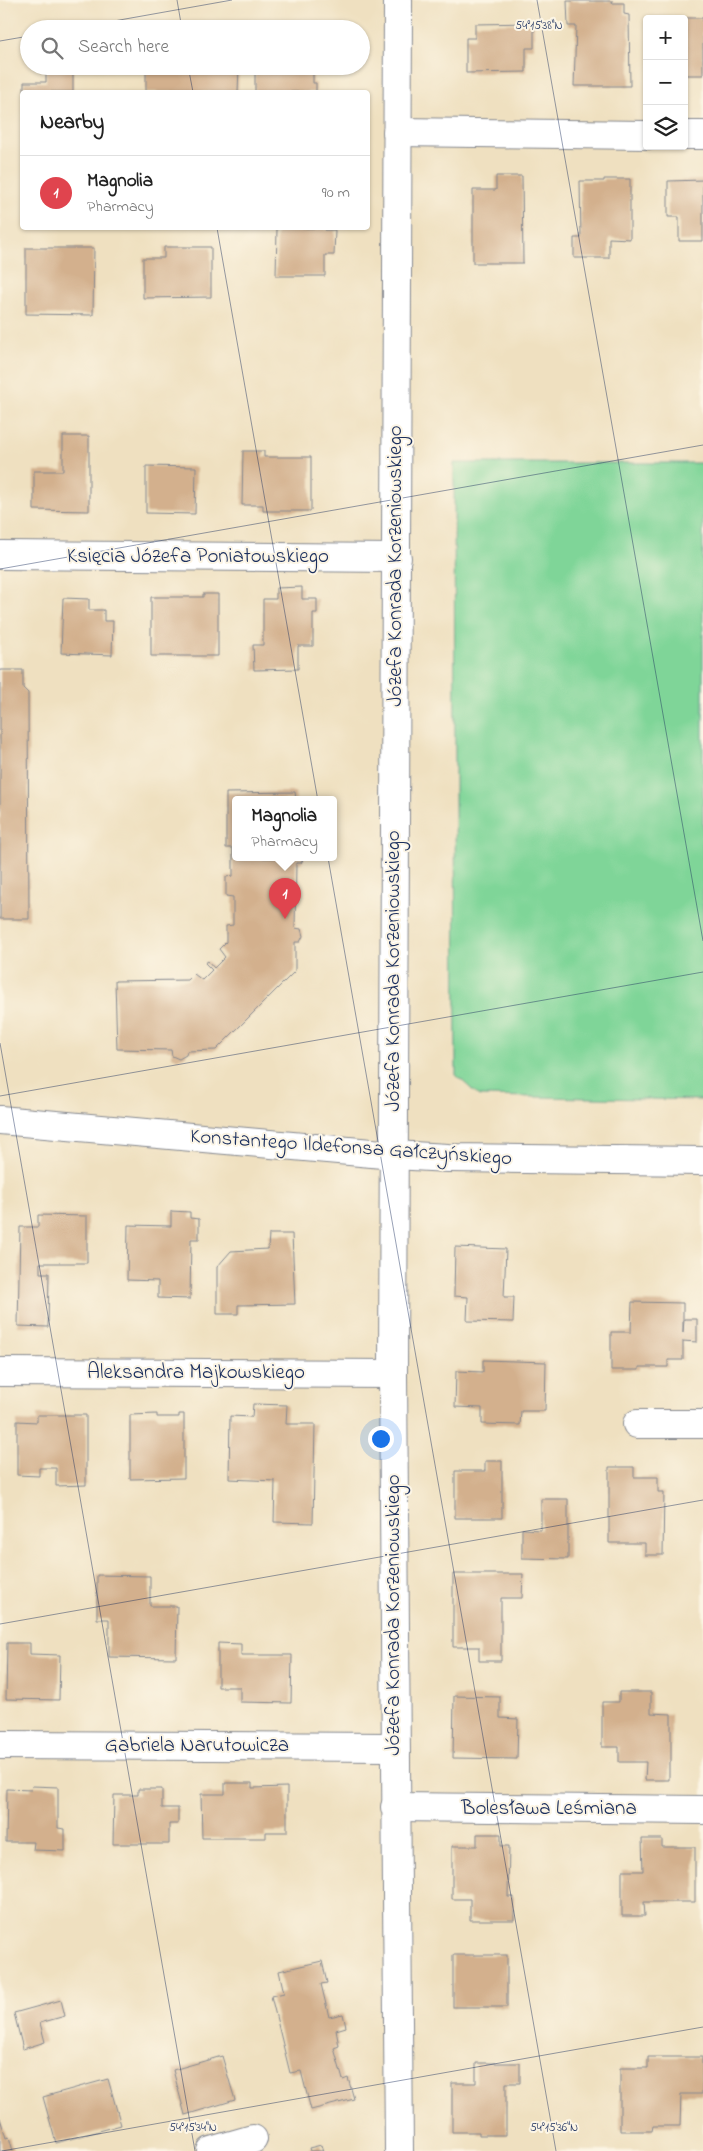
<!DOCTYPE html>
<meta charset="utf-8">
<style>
:root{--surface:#fff;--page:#f2f2f2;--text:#222;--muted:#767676;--line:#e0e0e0;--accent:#db2777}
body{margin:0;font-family:"Indie Flower",sans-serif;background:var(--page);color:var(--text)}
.controls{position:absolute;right:15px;top:15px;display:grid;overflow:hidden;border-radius:5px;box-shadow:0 1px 4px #0004}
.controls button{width:45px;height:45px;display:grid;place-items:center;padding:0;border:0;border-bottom:1px solid var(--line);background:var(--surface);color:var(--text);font:25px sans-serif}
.you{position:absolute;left:380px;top:1438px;width:18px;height:18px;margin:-12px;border:4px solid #fff;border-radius:50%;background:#1a73e8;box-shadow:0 0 0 8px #1a73e833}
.badge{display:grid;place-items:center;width:32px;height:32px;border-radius:50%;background:var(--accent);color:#fff;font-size:16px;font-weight:700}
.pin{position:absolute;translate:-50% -41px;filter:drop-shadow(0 1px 2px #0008)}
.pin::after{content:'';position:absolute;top:26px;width:18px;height:15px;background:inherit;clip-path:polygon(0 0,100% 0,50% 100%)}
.popup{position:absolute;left:232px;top:796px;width:105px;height:65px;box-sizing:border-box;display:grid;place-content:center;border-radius:5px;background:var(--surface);filter:drop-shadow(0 1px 4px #0005);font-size:16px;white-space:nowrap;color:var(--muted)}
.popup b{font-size:19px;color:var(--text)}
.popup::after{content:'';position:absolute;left:50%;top:100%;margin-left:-10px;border:10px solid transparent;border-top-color:var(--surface)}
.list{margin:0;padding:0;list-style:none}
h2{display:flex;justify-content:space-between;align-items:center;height:65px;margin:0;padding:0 20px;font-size:21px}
h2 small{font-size:16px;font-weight:400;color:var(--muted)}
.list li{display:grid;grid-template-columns:32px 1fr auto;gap:15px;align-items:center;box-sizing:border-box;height:75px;padding:0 20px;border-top:1px solid var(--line)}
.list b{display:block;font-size:19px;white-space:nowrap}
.list p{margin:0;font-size:16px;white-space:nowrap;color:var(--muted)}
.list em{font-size:16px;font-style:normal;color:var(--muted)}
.icon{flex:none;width:28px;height:28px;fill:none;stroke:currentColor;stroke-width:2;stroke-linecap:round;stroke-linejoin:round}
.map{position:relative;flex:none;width:703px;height:2151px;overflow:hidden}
.search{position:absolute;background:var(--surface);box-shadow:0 1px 4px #0004;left:20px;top:20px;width:350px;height:55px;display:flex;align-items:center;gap:12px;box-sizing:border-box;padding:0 18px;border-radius:28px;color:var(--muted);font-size:19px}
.panel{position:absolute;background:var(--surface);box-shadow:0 1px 4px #0004;left:20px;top:90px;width:350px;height:140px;border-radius:5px}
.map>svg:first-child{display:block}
.green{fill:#7fd598;stroke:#4d827b}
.building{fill:#d3b08d}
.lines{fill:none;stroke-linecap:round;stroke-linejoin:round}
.street-casing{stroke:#85888f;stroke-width:30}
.secondary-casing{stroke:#85888f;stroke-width:30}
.street{stroke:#fff;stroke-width:28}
.secondary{stroke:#fff;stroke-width:28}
.ticks{fill:none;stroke:#1b2f5e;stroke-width:1;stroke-opacity:0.45}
.labels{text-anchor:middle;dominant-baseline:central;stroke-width:4;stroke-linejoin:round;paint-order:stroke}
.street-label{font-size:21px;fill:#1b2f5e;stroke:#fcf5e5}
.ticks-label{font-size:12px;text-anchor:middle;fill:#1b2f5e;stroke:#fcf5e5;stroke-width:4;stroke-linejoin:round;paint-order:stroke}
</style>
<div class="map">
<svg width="703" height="2151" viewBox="0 0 703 2151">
<rect width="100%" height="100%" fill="#fcf5e5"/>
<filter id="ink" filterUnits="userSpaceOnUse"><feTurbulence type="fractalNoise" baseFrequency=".02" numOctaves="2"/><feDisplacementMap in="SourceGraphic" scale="10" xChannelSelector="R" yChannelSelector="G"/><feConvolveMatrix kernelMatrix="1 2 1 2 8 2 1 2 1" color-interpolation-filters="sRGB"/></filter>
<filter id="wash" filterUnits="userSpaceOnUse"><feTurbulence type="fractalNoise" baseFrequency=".0096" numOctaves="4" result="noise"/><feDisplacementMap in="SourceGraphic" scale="20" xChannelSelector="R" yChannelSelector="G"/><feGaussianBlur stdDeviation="1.12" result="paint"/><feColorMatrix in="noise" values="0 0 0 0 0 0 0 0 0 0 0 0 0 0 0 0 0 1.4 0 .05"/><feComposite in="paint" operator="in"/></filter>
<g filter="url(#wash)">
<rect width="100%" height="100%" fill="#efe0c0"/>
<!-- green -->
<path class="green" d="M 454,463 L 703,463 L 703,1100 L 479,1096 L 456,1075 Z"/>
<g id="blocks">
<!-- building -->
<g class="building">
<path d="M 567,1 L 613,1 L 612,3 L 624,3 L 624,14 L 629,15 L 630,86 L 574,86 L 576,26 L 568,26 Z"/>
<rect x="684" y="18" width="19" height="57"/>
<path d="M 534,23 L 534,48 L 526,48 L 526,72 L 466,73 L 466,38 L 475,38 L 475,24 Z"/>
<path d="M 146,66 L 239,66 L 238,92 L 146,92 Z"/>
<path d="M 255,66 L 313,66 L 313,83 L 316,83 L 316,92 L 255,92 Z"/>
<path d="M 46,69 L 73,69 L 73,92 L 24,92 L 24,82 L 46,82 Z"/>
<path d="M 496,176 L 522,176 L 523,263 L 473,263 L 473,190 L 496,190 Z"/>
<path d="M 604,179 L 630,179 L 630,239 L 609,238 L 609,258 L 574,258 L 574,238 L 581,238 L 580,181 L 604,181 Z"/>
<path d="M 703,180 L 703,241 L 679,241 L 679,217 L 668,217 L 668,181 Z"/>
<path d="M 277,228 L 325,228 L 325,230 L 335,230 L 334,255 L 325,255 L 325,276 L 276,276 Z"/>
<path d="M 164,247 L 211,247 L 211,297 L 143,298 L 143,258 L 164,258 Z"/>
<path d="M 26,248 L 94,248 L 93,315 L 26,314 Z"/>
<path d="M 63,436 L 89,436 L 89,511 L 34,510 L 34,471 L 63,471 Z"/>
<path d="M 243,451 L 264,451 L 264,457 L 311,457 L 311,511 L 263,511 L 263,505 L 242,505 Z"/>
<path d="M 146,466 L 196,467 L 195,514 L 146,513 Z"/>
<path d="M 302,587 L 302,599 L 317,599 L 317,613 L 313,613 L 313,646 L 298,646 L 298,669 L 254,670 L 253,645 L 263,645 L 263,599 L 276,599 L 276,588 Z"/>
<path d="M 203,594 L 218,594 L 218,656 L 151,656 L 151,597 L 203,597 Z"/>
<path d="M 63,598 L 89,599 L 89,610 L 104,610 L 104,621 L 113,621 L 112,655 L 61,653 Z"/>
<path d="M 0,670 L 23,670 L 23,688 L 28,693 L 29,919 L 0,919 Z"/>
<path d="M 295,792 L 296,800 L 236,800 L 236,858 L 304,858 L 301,863 L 296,863 L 295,928 L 301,929 L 303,936 L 300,942 L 295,942 L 295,971 L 216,1050 L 187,1051 L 186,1055 L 179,1059 L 172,1056 L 171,1050 L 117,1049 L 115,981 L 188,980 L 194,974 L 202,980 L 212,970 L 205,963 L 208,961 L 214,968 L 225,957 L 219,949 L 226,942 L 226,926 L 233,925 L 233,897 L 226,896 L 226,877 L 233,876 L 233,848 L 226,848 L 226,793 Z"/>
<path d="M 171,1211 L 190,1212 L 190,1218 L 199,1219 L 199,1239 L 191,1239 L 190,1299 L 158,1298 L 158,1281 L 127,1280 L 128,1225 L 171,1226 Z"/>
<path d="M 38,1215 L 87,1216 L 87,1263 L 40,1263 L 40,1273 L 49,1273 L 48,1327 L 18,1326 L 20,1227 L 38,1227 Z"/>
<path d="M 269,1234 L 292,1234 L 295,1304 L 238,1305 L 238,1314 L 217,1314 L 217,1267 L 231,1251 L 268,1249 Z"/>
<path d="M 455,1247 L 506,1249 L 504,1297 L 514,1297 L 513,1322 L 467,1321 L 468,1297 L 454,1296 Z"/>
<path d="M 632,1302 L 683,1303 L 683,1333 L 684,1319 L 697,1319 L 697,1342 L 683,1341 L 683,1360 L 668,1360 L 668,1367 L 639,1367 L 639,1370 L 611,1370 L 611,1332 L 631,1332 Z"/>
<path d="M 483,1360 L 546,1362 L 545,1411 L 521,1411 L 520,1425 L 482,1424 L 482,1408 L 455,1407 L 456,1371 L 483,1372 Z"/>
<path d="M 253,1404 L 287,1405 L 286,1424 L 315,1424 L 313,1523 L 274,1522 L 275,1481 L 229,1479 L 230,1416 L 252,1417 Z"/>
<path d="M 157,1414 L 157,1417 L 179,1417 L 179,1414 L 184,1414 L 184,1478 L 130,1479 L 130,1415 Z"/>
<path d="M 37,1415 L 86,1415 L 86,1485 L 56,1486 L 56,1468 L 39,1468 L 39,1476 L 17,1475 L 17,1421 L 37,1422 Z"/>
<path d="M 485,1461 L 502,1461 L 502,1518 L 455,1518 L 455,1471 L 485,1471 Z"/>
<path d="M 609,1467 L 634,1467 L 634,1477 L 658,1477 L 658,1492 L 664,1492 L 663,1555 L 645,1555 L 645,1543 L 609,1543 Z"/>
<path d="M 541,1499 L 568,1499 L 568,1559 L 522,1558 L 522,1529 L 541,1530 Z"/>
<path d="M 453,1574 L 523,1574 L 522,1598 L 501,1598 L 501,1661 L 479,1661 L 479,1647 L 453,1647 Z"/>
<path d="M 97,1575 L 150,1576 L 150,1606 L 177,1606 L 176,1658 L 109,1657 L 109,1619 L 97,1619 Z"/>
<path d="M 7,1643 L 30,1643 L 30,1654 L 60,1655 L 59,1700 L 6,1699 Z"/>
<path d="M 218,1643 L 241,1644 L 241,1655 L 292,1655 L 291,1703 L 240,1702 L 240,1687 L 218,1687 Z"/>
<path d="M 619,1692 L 651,1692 L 651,1713 L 671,1714 L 671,1762 L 669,1762 L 669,1780 L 645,1780 L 646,1762 L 619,1762 L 619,1747 L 602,1747 L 602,1702 L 619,1702 Z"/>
<path d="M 454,1696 L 500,1697 L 500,1718 L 518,1719 L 517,1759 L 453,1758 Z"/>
<path d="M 225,1783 L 252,1783 L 252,1788 L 287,1787 L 287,1832 L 266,1832 L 266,1838 L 202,1838 L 201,1794 L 225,1794 Z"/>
<path d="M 32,1786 L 58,1787 L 58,1828 L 65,1829 L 65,1851 L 33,1850 L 34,1842 L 6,1842 L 7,1789 L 31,1790 Z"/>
<path d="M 138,1789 L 162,1789 L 162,1808 L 178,1808 L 178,1824 L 169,1824 L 169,1844 L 113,1844 L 114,1795 L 138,1795 Z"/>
<path d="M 477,1834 L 501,1834 L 501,1846 L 509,1846 L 508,1897 L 514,1897 L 514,1920 L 470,1920 L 470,1899 L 452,1899 L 452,1846 L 477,1846 Z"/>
<path d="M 642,1839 L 662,1839 L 662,1847 L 695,1847 L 695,1902 L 644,1902 L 645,1916 L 622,1916 L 622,1871 L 643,1871 Z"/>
<rect x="453" y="1955" width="54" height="52"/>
<path d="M 322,1961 L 327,1983 L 321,1984 L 329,2017 L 343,2014 L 346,2027 L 336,2030 L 339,2046 L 334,2048 L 343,2080 L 348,2078 L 354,2099 L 311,2110 L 301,2071 L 290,2073 L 271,1996 L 284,1993 L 279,1971 Z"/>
<path d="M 61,2000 L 65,2016 L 40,2023 L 45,2042 L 23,2049 L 14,2013 Z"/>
<path d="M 222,2056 L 235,2100 L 185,2115 L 173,2070 Z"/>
<path d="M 648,2057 L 702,2057 L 702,2094 L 681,2094 L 680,2126 L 653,2126 L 652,2131 L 620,2131 L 620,2068 L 648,2068 Z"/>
<path d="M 476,2063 L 520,2063 L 520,2083 L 506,2083 L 506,2135 L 479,2135 L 479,2132 L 452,2132 L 452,2083 L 476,2083 Z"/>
<path d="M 108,2079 L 121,2125 L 56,2143 L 43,2097 Z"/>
<path d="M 0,2118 L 6,2138 L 9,2137 L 13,2151 L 0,2151 Z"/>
<path d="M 321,2145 L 323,2151 L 310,2151 L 309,2148 Z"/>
</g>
</g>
</g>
<g filter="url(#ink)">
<use href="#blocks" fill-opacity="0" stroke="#85888f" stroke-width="1"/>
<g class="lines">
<defs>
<g id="street">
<path d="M 398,0 L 393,1374 L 399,2151"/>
<path d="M 397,132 L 647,135"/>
<path d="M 684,135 L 703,135"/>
<path d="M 0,555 L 397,558"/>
<path d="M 0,1372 L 393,1374"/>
<path d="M 637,1424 L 703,1424"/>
<path d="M 0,1745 L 394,1747"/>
<path d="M 395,1807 L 703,1810"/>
<path d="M 211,2151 L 253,2139"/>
</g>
<path id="secondary" d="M 0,1120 L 394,1155 L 448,1158 L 703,1161"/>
</defs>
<!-- street casing -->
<use href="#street" class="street-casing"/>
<!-- secondary casing -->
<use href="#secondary" class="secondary-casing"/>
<!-- street -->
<use href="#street" class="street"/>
<!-- secondary -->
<use href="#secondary" class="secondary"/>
</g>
</g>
<!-- ticks -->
<path class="ticks" d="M 177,0 L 182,29M 537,0 L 703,941M 69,29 L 232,0M 0,41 L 29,36M 188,66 L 193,92M 217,228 L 556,2151M 0,569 L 703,445M 0,1043 L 195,2151M 0,1096 L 703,972M 0,1624 L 703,1500M 2,2151 L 703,2027"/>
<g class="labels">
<!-- street labels -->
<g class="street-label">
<text x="198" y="557">Księcia Józefa Poniatowskiego</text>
<text transform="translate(396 566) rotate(-90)">Józefa Konrada Korzeniowskiego</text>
<text transform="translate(394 971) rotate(-90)">Józefa Konrada Korzeniowskiego</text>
<text transform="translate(351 1148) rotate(4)">Konstantego Ildefonsa Gałczyńskiego</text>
<text x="196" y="1373">Aleksandra Majkowskiego</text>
<text transform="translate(394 1615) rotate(-90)">Józefa Konrada Korzeniowskiego</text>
<text x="197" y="1746">Gabriela Narutowicza</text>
<text x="549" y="1809">Bolesława Leśmiana</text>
</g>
</g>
<g class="ticks-label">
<text x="539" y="29">54°15'38"N</text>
<text x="193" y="2131">54°15'34"N</text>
<text x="554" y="2131">54°15'36"N</text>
</g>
</svg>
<div class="controls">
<button>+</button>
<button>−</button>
<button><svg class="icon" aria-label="layers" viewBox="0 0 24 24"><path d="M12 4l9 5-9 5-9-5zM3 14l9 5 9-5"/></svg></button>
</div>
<div class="you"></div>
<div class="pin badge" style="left:285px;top:919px;background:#e0444e">1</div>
<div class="popup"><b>Magnolia</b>Pharmacy</div>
<div class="search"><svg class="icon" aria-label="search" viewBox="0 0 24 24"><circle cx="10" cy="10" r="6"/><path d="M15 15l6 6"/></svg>Search here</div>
<section class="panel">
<h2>Nearby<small></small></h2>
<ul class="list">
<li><span class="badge" style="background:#e0444e">1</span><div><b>Magnolia</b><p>Pharmacy</p></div><em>90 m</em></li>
</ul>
</section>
</div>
